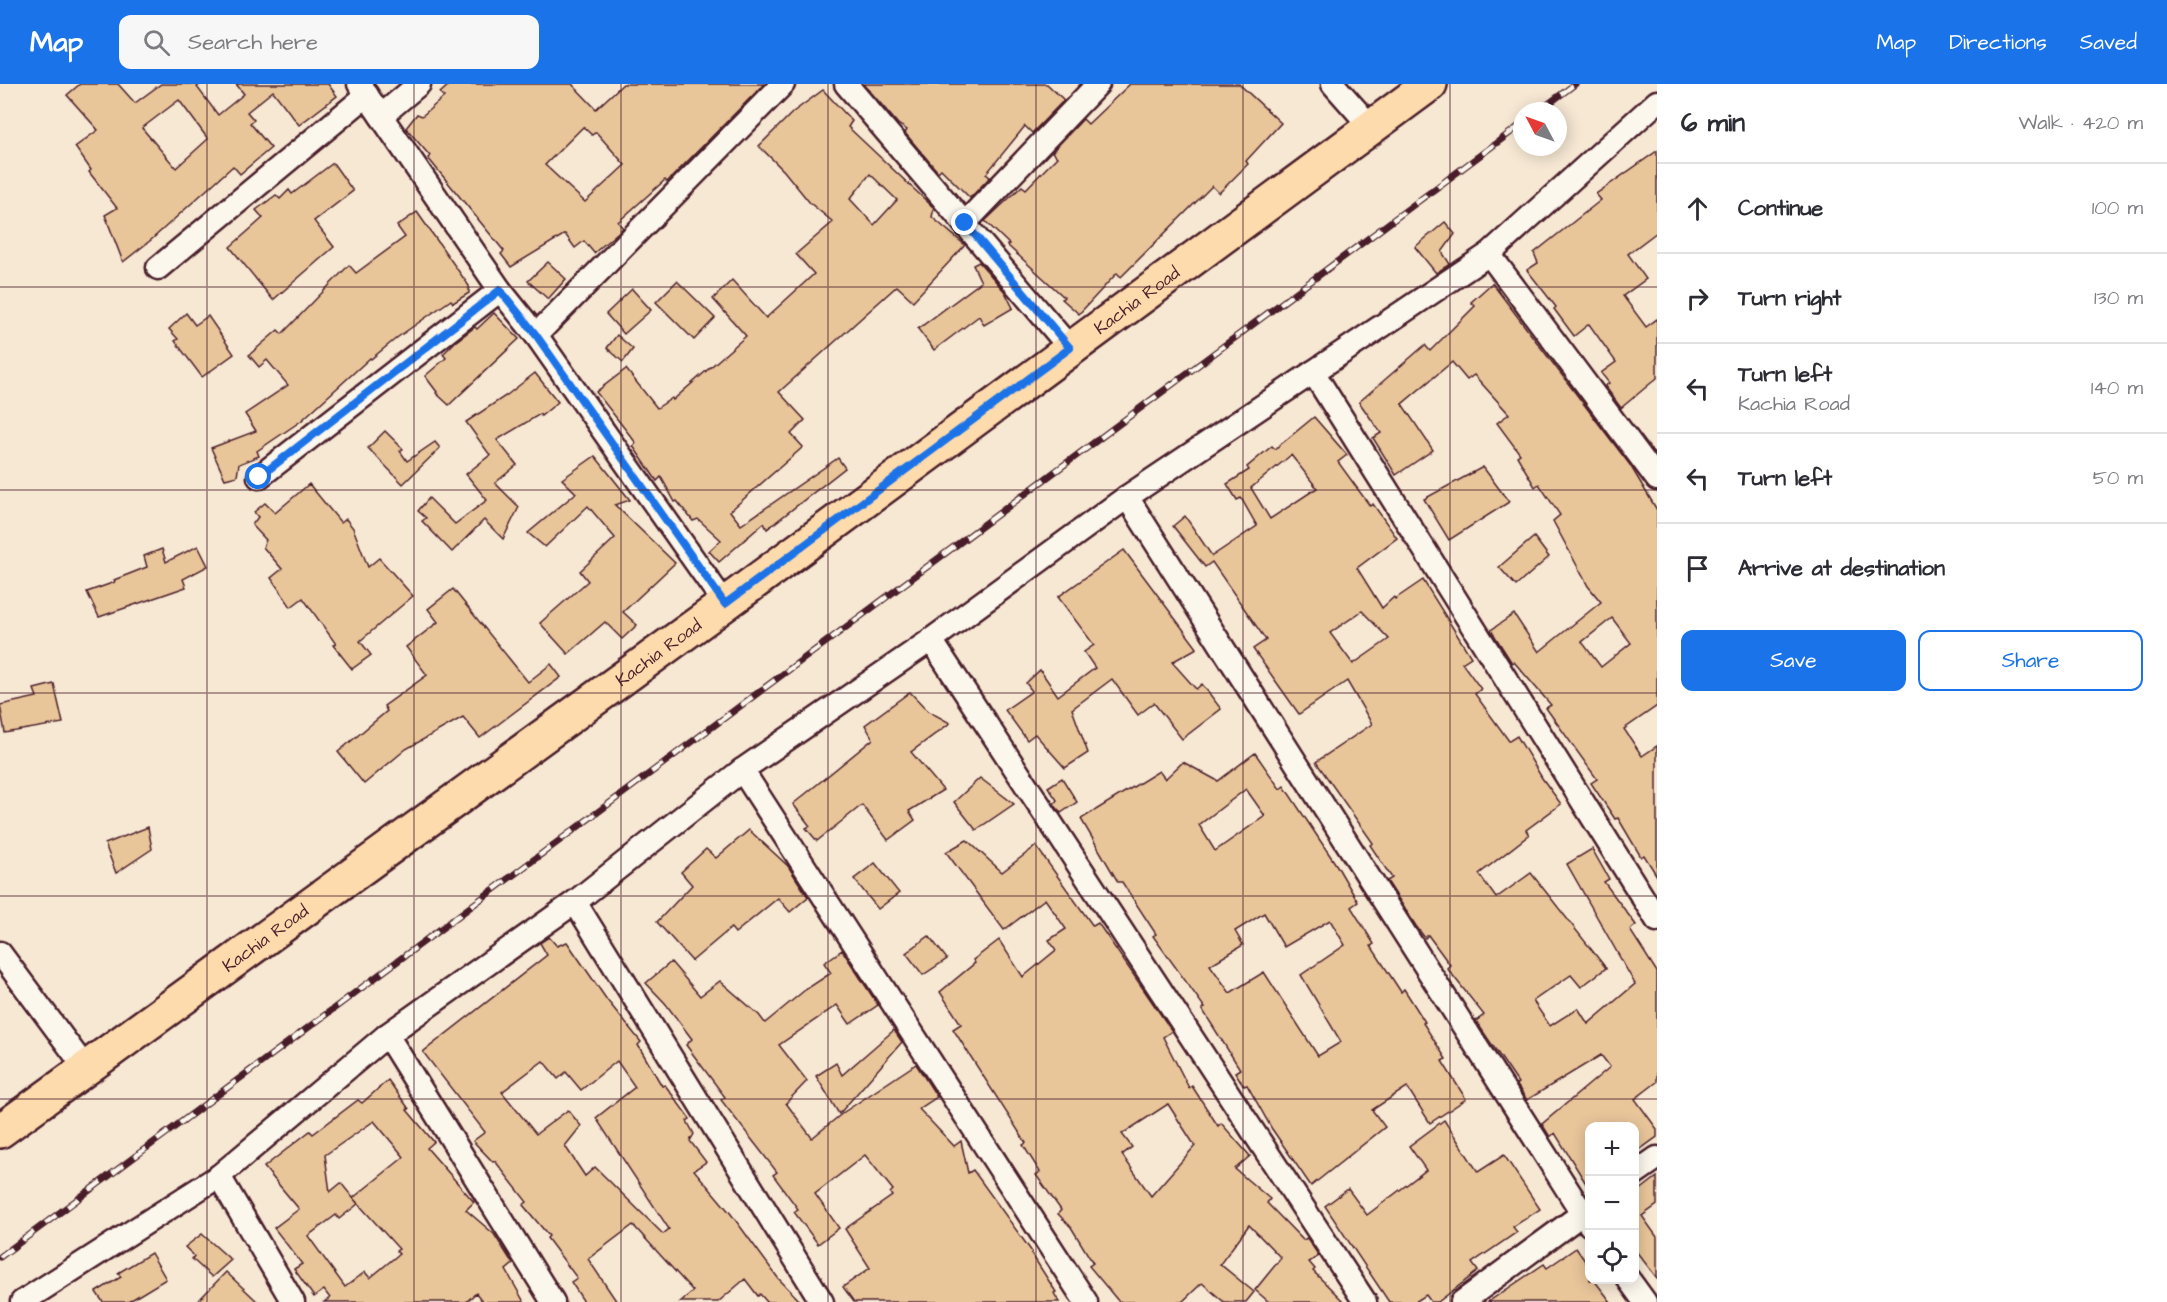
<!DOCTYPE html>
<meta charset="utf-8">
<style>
:root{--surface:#fff;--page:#f7f7f7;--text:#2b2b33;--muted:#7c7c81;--line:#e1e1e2;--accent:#1a73e8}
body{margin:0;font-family:"Architects Daughter",sans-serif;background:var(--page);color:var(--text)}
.controls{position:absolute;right:18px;bottom:18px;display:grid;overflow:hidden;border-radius:12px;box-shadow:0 3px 15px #0003}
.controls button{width:54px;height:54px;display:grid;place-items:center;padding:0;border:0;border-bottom:2px solid var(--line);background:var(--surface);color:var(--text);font:30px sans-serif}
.compass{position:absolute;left:1513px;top:18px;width:54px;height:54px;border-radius:50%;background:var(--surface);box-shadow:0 3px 15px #0003;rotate:311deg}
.stop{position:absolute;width:18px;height:18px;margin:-14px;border:4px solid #1a73e8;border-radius:50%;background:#fff}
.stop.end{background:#1a73e8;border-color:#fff;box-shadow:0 2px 6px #0008}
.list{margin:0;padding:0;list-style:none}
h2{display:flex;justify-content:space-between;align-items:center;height:78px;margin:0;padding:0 24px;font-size:26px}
h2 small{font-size:20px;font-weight:400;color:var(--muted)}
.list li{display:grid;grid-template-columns:39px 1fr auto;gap:18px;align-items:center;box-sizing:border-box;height:90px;padding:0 24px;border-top:2px solid var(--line)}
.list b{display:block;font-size:22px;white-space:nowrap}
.list p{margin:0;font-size:20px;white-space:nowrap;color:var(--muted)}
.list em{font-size:20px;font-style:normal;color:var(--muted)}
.actions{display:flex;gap:12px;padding:18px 24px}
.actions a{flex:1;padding:14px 0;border:2px solid var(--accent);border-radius:12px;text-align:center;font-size:21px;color:var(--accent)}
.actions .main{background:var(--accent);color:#fff}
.icon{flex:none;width:33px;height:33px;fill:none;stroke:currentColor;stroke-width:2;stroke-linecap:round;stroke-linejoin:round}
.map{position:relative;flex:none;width:1657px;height:1218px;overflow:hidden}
header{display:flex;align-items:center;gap:36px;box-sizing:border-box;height:84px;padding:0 30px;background:var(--accent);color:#fff}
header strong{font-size:28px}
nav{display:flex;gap:33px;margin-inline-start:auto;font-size:21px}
.search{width:420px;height:54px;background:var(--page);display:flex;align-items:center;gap:15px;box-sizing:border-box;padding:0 21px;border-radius:12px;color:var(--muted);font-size:22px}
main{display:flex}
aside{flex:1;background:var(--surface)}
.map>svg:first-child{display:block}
.building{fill:#e9c59a;stroke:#4a1f2b;stroke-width:1.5;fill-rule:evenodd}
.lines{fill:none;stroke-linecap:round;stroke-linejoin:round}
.street-casing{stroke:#4a1f2b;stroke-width:27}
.primary-casing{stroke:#4a1f2b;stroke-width:38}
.street{stroke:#fbf7ec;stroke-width:22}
.primary{stroke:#fedbac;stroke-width:33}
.rail-casing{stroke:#4a1f2b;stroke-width:7}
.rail{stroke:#fbf7ec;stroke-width:4.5;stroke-dasharray:14;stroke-linecap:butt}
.route{stroke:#1a73e8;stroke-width:8}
.grid{fill:none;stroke:#4a1f2b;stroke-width:1.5;stroke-opacity:0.55}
.labels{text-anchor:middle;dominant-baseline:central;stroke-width:6;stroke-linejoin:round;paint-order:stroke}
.street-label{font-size:18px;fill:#4a1f2b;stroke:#fbf7ec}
</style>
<header>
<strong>Map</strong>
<div class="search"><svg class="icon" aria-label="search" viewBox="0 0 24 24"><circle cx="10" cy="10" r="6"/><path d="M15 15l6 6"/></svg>Search here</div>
<nav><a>Map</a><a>Directions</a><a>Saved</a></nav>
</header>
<main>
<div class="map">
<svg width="1657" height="1218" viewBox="0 0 1657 1218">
<rect width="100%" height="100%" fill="#f6e8d3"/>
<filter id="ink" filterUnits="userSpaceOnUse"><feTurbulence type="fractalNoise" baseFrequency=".0167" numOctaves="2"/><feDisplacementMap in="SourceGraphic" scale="12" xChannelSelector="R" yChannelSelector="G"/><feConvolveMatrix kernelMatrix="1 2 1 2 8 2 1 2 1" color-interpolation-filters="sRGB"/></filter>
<g filter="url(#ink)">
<!-- building -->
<g class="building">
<path d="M 80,0 L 118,0 L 135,19 L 161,0 L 201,0 L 197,3 L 218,31 L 244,10 L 236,0 L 328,0 L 337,12 L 299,41 L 273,7 L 247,28 L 254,36 L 250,39 L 271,64 L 240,90 L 233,82 L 151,156 L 123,178 L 105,131 L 117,124 L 89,88 L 91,86 L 75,63 L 98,46 L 67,11 ZM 179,16 L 208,55 L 176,84 L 142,44 Z"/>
<path d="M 450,0 L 572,0 L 596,25 L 623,0 L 764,0 L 667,98 L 665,96 L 618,138 L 623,144 L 594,169 L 584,157 L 575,164 L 565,150 L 511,183 L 501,170 L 504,167 L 428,74 L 430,72 L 406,44 L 417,30 L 422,32 L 444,13 L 440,9 ZM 583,43 L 592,51 L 596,48 L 625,81 L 585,118 L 545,81 Z"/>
<path d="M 864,0 L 1047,0 L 1064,16 L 1032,49 L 1025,42 L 986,90 L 990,93 L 970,114 L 941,85 L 938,88 L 905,49 L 907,46 L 898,40 Z"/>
<path d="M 1130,0 L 1239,0 L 1281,39 L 1246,77 L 1248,80 L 1219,109 L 1212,102 L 1121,193 L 1117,189 L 1079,230 L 1062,215 L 1064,213 L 1007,161 L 1009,160 L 985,137 L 1022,102 L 1026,105 L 1057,73 L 1052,68 L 1083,35 L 1088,40 Z"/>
<path d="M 823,6 L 852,37 L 848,43 L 934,124 L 932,133 L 965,161 L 913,217 L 897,202 L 779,308 L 805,336 L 791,350 L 803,363 L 730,427 L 741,441 L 838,374 L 845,384 L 767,445 L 764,439 L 719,478 L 709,467 L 721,456 L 698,435 L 693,437 L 677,417 L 675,418 L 661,393 L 657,397 L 633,362 L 636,359 L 596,308 L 626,285 L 657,324 L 672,314 L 673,316 L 746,252 L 713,215 L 732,196 L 766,234 L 814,190 L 796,170 L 833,138 L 810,119 L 784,87 L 759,62 L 793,28 ZM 870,90 L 897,116 L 874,141 L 850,115 Z"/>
<path d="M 1657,67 L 1657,148 L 1628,170 L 1646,195 L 1623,212 L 1646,243 L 1657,235 L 1657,294 L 1621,324 L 1605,302 L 1609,299 L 1601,289 L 1616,278 L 1589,240 L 1574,252 L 1554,225 L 1556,223 L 1527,186 L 1538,179 L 1534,169 L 1601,116 L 1596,110 Z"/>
<path d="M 333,79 L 353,107 L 314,137 L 334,163 L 273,216 L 230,163 L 263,134 L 256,126 L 276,111 L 280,115 L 289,106 L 292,110 Z"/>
<path d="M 417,128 L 469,202 L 469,209 L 453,219 L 451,216 L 398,253 L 371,275 L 370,274 L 301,337 L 257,367 L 259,372 L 239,380 L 237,392 L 225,395 L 211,364 L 256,347 L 245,330 L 288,301 L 267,276 L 259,283 L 249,271 L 278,246 L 282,250 L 349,181 L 356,189 L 405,153 L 397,142 Z"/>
<path d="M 1445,138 L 1455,150 L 1442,168 L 1450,180 L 1436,189 L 1415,163 Z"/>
<path d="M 548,178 L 566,195 L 548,215 L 528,197 Z"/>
<path d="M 979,178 L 1005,208 L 1013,224 L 984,241 L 979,232 L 934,266 L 918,245 L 981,198 L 973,181 Z"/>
<path d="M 677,197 L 715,234 L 694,256 L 656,218 Z"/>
<path d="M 1492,199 L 1630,381 L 1657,426 L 1657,622 L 1624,645 L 1642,672 L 1657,662 L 1657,792 L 1644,771 L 1641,773 L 1618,734 L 1615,735 L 1591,699 L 1597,695 L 1546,624 L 1551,621 L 1514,578 L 1512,579 L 1491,546 L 1514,530 L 1539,568 L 1601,518 L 1588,502 L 1553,437 L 1560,431 L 1539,400 L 1535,403 L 1517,372 L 1520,370 L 1497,339 L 1509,330 L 1474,291 L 1467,296 L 1452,278 L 1402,320 L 1433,366 L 1396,391 L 1373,354 L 1381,349 L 1359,318 L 1425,261 L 1430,267 L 1475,222 L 1471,218 ZM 1612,534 L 1631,559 L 1601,583 L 1582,558 Z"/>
<path d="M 632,205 L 651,226 L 624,250 L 606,230 Z"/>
<path d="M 186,229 L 195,241 L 208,232 L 234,270 L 202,293 L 175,257 L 178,255 L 169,245 Z"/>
<path d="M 494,229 L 519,255 L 449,321 L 436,309 L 437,308 L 425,292 L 446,274 L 443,270 L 455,258 L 475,243 L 477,245 Z"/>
<path d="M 617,251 L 633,265 L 623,278 L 607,264 Z"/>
<path d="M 535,289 L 558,318 L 541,332 L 540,330 L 497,356 L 517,381 L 495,399 L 519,423 L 503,455 L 484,436 L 452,468 L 422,437 L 426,434 L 418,427 L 429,414 L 455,440 L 487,416 L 466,390 L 490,371 L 466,338 L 507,311 Z"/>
<path d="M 1314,333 L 1347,371 L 1338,378 L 1370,422 L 1373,420 L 1397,454 L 1357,484 L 1382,524 L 1394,513 L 1395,515 L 1423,496 L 1471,573 L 1462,579 L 1481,605 L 1475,610 L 1509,657 L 1517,652 L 1542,694 L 1561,720 L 1526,746 L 1529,751 L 1479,790 L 1496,814 L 1531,789 L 1606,884 L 1581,903 L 1571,891 L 1533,917 L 1550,942 L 1578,924 L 1588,940 L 1635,900 L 1567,780 L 1592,765 L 1609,795 L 1604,798 L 1636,841 L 1630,846 L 1657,888 L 1657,998 L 1635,1015 L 1657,1045 L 1657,1053 L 1635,1069 L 1635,1042 L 1590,1042 L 1590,1106 L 1555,1049 L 1550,1053 L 1542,1040 L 1610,983 L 1601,971 L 1527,1016 L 1516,1000 L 1518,999 L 1476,937 L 1484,931 L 1447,884 L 1450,881 L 1428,851 L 1425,854 L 1416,842 L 1387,797 L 1392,794 L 1370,761 L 1373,759 L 1316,678 L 1372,640 L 1347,597 L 1299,630 L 1253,565 L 1266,556 L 1212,478 L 1205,483 L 1173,442 L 1185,432 L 1212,472 L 1257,442 L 1241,414 L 1237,416 L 1227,400 L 1249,386 L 1247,383 L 1272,362 L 1275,365 ZM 1291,371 L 1317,404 L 1270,435 L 1251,404 ZM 1362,527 L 1389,555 L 1353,580 L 1330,549 Z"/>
<path d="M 385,347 L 403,365 L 400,367 L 407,377 L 435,358 L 440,364 L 403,400 L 368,364 Z"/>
<path d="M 595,372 L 630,416 L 615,421 L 675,479 L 623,528 L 637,541 L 622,555 L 605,538 L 568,570 L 540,539 L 588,497 L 580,487 L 615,454 L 588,422 L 545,463 L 528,449 L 576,409 L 562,395 Z"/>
<path d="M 1483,383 L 1509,418 L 1449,456 L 1424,415 Z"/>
<path d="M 309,400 L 341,439 L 346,435 L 353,444 L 368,483 L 379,474 L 413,512 L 360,557 L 371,571 L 352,585 L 333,561 L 336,560 L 303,514 L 291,523 L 271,494 L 282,485 L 263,463 L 266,456 L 252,441 L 258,433 L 254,428 L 265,419 L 275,429 Z"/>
<path d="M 1534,453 L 1549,473 L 1516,502 L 1499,483 Z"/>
<path d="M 198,462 L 208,482 L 183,495 L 186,503 L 99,533 L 87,508 L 115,498 L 114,496 L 147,483 L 144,472 L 162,465 L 166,478 Z"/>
<path d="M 1124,466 L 1197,564 L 1172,578 L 1196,605 L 1202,600 L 1221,625 L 1182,655 L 1154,619 L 1138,631 L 1112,595 L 1072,625 L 1088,669 L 1065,684 L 1035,650 L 1027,656 L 1005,626 L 1032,607 L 1026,599 L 1040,586 L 1058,612 L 1095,584 L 1084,568 L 1094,561 L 1058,513 Z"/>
<path d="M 453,505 L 528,598 L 551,580 L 561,593 L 480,654 L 463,633 L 406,665 L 364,700 L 338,668 L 387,627 L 384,622 L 427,591 L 406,563 L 438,538 L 428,525 Z"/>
<path d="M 54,600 L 63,639 L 5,649 L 0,621 L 37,613 L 34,605 Z"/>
<path d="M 910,608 L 928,627 L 950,639 L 911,668 L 943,706 L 909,727 L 915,736 L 888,756 L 862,721 L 817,757 L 806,744 L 810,742 L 793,720 L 873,655 L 865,641 Z"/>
<path d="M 1255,669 L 1280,705 L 1284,702 L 1337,782 L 1358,818 L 1351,823 L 1374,860 L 1371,862 L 1401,908 L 1404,905 L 1425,938 L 1423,939 L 1446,975 L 1442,977 L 1466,1015 L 1430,1039 L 1407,1003 L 1372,1026 L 1385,1043 L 1311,1102 L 1272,1045 L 1247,1001 L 1244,1002 L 1235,988 L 1240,985 L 1202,925 L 1205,924 L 1153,852 L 1156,850 L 1122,798 L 1118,798 L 1081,735 L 1159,687 L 1165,695 L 1183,678 L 1218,697 ZM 1246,705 L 1265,732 L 1215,767 L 1199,741 ZM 1264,829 L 1284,863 L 1330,836 L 1345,861 L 1301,891 L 1341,958 L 1318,972 L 1264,888 L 1230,909 L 1210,881 L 1243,861 L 1235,847 Z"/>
<path d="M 980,694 L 1014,720 L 976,746 L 954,718 Z"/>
<path d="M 1062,694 L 1077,718 L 1061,729 L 1054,720 L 1057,716 L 1048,703 Z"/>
<path d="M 148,743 L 152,765 L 116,789 L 105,760 Z"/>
<path d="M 749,746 L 788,782 L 808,813 L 790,828 L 778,814 L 735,849 L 731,844 L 692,877 L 657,838 L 692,801 L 681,788 L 706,765 L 716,774 Z"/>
<path d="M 967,756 L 1002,788 L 1036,762 L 1093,842 L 1098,839 L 1172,947 L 1163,953 L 1189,1004 L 1192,1002 L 1218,1042 L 1221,1039 L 1250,1072 L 1235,1085 L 1270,1115 L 1267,1119 L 1303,1156 L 1307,1154 L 1319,1172 L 1309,1178 L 1315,1185 L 1313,1187 L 1344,1218 L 1269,1218 L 1255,1206 L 1281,1174 L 1249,1141 L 1220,1180 L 1254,1208 L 1246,1218 L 1224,1218 L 1202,1199 L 1182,1218 L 1119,1218 L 1089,1182 L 1093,1179 L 1071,1143 L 1058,1130 L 1061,1126 L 1036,1091 L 1040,1088 L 1023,1061 L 1026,1059 L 953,945 L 961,940 L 940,908 L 975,879 L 973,876 L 999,856 L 1023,893 L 1056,866 L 1049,856 L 1066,845 L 1045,815 L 1004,846 L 946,768 ZM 1168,1020 L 1195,1062 L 1151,1112 L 1122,1071 L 1132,1063 L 1122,1050 Z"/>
<path d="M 875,779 L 899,809 L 878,825 L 854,795 Z"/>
<path d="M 929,852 L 947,875 L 923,891 L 906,869 Z"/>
<path d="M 549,853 L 557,862 L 567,858 L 607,916 L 641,958 L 638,961 L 662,1002 L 665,1001 L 690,1035 L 687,1037 L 694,1050 L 690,1057 L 706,1078 L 694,1086 L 731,1130 L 778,1194 L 801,1218 L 767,1218 L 760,1210 L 758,1212 L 745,1195 L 718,1218 L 680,1218 L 693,1207 L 633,1141 L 588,1175 L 617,1218 L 584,1218 L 571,1198 L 577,1194 L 547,1154 L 549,1152 L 523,1121 L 527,1118 L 495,1077 L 493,1078 L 473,1057 L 485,1048 L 423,968 L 547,871 L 540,859 ZM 543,977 L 558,995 L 566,988 L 581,1006 L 617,977 L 635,1003 L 596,1034 L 669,1145 L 663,1150 L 595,1083 L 585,1092 L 565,1062 L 581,1042 L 568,1026 L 536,1050 L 502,1008 Z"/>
<path d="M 842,866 L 878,921 L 850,940 L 837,921 L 779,961 L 807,997 L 786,1019 L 812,1054 L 844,1028 L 916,980 L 937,1013 L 919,1025 L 954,1062 L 961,1057 L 968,1089 L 973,1086 L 1032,1168 L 1031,1169 L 1056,1208 L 1054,1209 L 1059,1218 L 854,1218 L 843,1203 L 870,1184 L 845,1145 L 892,1112 L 890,1109 L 893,1106 L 865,1071 L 815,1110 L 839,1144 L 818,1160 L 794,1128 L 798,1125 L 773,1091 L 777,1088 L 721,1016 L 725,1013 L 686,961 L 692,955 L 665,919 L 646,899 L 671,878 L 700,912 L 720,897 L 759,931 L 765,939 L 805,906 L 831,889 L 824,879 Z"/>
<path d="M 894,946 L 902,958 L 839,1030 L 816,992 L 836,979 L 842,991 Z"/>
<path d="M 388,996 L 409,1025 L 407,1026 L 434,1058 L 427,1064 L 474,1118 L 466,1126 L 494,1150 L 513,1180 L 506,1186 L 524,1218 L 483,1218 L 476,1209 L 466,1218 L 324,1218 L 330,1214 L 324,1206 L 314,1213 L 294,1185 L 302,1180 L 274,1144 L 299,1125 L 264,1083 L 310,1047 L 313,1050 L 358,1016 L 362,1019 ZM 374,1037 L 404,1073 L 353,1114 L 341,1099 L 330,1108 L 325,1071 ZM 353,1114 L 399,1165 L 396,1167 L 399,1170 L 370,1194 L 365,1188 L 345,1203 L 308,1152 L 336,1131 L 339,1135 L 358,1120 Z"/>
<path d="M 1444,1036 L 1478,1088 L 1504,1071 L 1540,1125 L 1513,1143 L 1517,1148 L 1472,1179 L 1478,1187 L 1438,1218 L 1431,1218 L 1426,1211 L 1415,1218 L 1389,1218 L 1325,1122 L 1348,1105 L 1367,1131 L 1426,1086 L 1409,1062 Z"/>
<path d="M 1657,1093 L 1657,1121 L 1642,1132 L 1657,1153 L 1657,1194 L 1635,1166 L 1635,1110 Z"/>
<path d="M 202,1150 L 231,1176 L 212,1193 L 192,1175 L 194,1172 L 185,1163 Z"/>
<path d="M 1576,1164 L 1590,1184 L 1590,1196 L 1594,1196 L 1611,1218 L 1488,1218 L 1544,1180 L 1547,1184 Z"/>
<path d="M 151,1169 L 166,1195 L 128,1218 L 103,1218 L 96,1208 L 121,1193 L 118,1189 Z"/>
<path d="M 226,1188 L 258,1218 L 197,1218 Z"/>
</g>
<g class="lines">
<defs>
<g id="street">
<path d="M 359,0 L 500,206 L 536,251 L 725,520"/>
<path d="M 846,0 L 1070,264"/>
<path d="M 1333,0 L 1371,43"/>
<path d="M 381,32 L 419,0"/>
<path d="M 965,139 L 1098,0"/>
<path d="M 1489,170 L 1657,395"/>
<path d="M 158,184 L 367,11"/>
<path d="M 536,251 L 783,0"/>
<path d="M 1313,288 L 1657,836"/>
<path d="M 259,393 L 500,206"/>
<path d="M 1127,413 L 1590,1141"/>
<path d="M 931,556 L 1365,1218"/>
<path d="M 742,686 L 1086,1218"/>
<path d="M 575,818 L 822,1218"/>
<path d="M 0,869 L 86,985"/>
<path d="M 387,951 L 553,1218"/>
<path d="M 1634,1090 L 1657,1074"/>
<path d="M 219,1092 L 293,1218"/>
<path d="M 1629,1196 L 1645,1218"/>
<path d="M 22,1218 L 219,1092 L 387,951 L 575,818 L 742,686 L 931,556 L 1127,413 L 1489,170 L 1657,18"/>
<path d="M 1462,1218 L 1590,1124"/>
</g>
<g id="primary">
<path id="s1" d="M 0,1047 L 725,520 L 1430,0"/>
</g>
</defs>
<!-- street casing -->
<use href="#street" class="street-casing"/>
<!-- primary casing -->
<use href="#primary" class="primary-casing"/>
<!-- street -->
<use href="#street" class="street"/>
<!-- primary -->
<use href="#primary" class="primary"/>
<defs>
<g id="rail">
<path d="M 1539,27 L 1575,0"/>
<path d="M 0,1173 L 1522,40"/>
</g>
</defs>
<!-- rail casing -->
<use href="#rail" class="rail-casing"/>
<!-- rail -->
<use href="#rail" class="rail"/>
</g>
</g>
<g class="lines" filter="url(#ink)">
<!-- route -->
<path class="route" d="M 259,393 L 500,206 L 536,251 L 725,520 L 1070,264 L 965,139"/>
</g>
<!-- grid -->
<path class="grid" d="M 207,0 L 207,1218M 414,0 L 414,1218M 621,0 L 621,1218M 828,0 L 828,1218M 1036,0 L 1036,1218M 1243,0 L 1243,1218M 1450,0 L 1450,1218M 0,203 L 1657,203M 0,406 L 1657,406M 0,609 L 1657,609M 0,812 L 1657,812M 0,1015 L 1657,1015"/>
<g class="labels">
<!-- street labels -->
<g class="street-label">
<text stroke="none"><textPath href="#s1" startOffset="1408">Kachia Road</textPath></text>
<text stroke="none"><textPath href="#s1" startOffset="814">Kachia Road</textPath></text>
<text stroke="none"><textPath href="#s1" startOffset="328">Kachia Road</textPath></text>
</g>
</g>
</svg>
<div class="controls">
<button>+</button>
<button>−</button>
<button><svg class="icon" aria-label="locate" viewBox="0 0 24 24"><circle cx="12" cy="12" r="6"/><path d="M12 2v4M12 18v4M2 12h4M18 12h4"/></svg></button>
</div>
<svg class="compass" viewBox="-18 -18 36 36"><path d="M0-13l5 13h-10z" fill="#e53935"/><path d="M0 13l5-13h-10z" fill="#7c7c81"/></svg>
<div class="stop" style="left:259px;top:393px"></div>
<div class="stop end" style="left:965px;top:139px"></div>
</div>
<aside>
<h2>6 min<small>Walk · 420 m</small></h2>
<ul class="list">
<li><svg class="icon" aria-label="ahead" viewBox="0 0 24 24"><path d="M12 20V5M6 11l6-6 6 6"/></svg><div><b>Continue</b></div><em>100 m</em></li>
<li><svg class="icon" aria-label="right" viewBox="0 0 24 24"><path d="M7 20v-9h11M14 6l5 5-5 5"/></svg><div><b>Turn right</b></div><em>130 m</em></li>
<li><svg class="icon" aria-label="left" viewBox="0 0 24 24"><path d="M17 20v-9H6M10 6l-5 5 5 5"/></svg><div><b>Turn left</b><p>Kachia Road</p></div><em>140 m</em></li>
<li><svg class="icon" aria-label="left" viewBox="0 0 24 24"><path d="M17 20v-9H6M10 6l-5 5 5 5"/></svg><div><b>Turn left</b></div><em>50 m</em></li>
<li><svg class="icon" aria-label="arrive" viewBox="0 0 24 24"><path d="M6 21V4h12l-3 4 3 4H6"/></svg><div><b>Arrive at destination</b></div></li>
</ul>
<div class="actions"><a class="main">Save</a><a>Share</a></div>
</aside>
</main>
